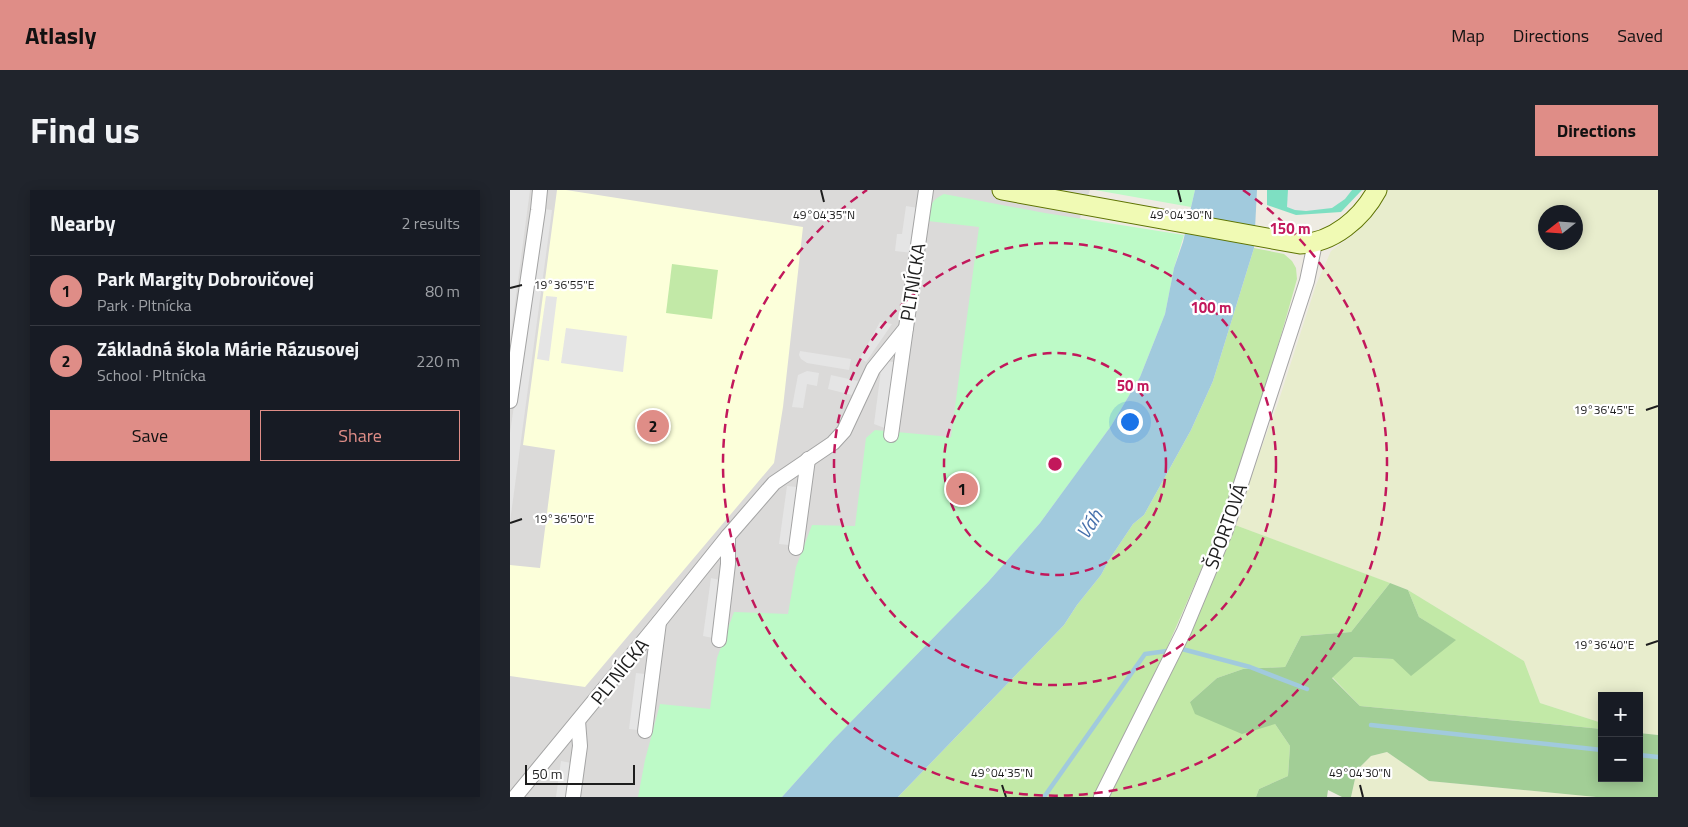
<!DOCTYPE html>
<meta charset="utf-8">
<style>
:root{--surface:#171b24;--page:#20242c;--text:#f1f3f6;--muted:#9ea1a6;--line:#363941;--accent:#df8d87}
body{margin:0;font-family:"Titillium Web",sans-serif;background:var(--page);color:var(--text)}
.controls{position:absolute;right:15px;bottom:15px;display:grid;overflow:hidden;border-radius:0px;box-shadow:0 2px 12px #0003}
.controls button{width:45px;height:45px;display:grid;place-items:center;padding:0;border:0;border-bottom:1px solid var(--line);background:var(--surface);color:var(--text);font:25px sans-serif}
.compass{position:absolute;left:1028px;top:15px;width:45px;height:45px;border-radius:50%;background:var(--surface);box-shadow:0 2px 12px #0003;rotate:253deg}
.scale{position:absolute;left:15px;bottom:12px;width:110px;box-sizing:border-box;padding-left:5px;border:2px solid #1d1d1d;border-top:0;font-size:14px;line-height:18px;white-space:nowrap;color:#1d1d1d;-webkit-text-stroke:4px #fff;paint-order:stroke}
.you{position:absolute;left:619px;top:231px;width:18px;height:18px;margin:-12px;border:4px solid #fff;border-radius:50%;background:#1a73e8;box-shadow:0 0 0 8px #1a73e833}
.badge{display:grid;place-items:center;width:32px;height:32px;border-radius:50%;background:var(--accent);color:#111;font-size:16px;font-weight:700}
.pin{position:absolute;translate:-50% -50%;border:2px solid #fff;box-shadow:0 1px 5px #0006}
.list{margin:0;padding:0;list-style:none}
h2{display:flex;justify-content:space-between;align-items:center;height:65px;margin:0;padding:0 20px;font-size:21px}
h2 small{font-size:16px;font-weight:400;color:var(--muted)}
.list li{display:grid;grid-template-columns:32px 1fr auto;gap:15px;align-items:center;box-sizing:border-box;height:70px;padding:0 20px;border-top:1px solid var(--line)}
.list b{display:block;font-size:19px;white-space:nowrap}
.list p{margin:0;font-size:16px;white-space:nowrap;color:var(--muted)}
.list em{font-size:16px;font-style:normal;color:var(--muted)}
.actions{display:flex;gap:10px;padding:15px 20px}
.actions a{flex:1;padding:11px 0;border:1px solid var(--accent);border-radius:0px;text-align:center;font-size:18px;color:var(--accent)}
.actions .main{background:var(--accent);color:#111}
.map{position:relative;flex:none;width:1148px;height:607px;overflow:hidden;border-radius:0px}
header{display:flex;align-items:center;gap:30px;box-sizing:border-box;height:70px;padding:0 25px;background:var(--accent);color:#111}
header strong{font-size:24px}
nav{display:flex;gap:28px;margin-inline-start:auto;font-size:18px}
.intro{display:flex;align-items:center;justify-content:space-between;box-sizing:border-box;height:120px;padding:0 30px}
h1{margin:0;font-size:35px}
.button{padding:12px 22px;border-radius:0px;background:var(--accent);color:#111;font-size:18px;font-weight:700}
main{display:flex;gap:30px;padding:0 30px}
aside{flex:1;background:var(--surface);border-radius:0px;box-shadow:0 2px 12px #0003}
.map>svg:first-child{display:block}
.residential{fill:#dbdad9}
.education{fill:#fcffda}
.farmland{fill:#e8edcd;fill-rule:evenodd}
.grass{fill:#c2e9a7}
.forest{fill:#a2ce96}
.park{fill:#bdfac7}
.pitch{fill:#7edfc2}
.parking{fill:#e5e5e5}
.water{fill:#a1cadd}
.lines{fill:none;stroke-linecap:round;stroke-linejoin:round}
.stream{stroke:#a1cadd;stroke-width:4.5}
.street-casing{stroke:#a4a4a4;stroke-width:16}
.secondary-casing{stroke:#5e7403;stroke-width:21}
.street{stroke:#fff;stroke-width:14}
.secondary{stroke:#f0fab4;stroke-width:19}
.ticks{fill:none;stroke:#1d1d1d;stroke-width:2}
.ring{fill:none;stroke:#c2185b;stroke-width:2.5;stroke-dasharray:9 6}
.labels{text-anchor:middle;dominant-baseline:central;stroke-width:4.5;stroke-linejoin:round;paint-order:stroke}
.street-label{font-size:19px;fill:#1d1d1d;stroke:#fff}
.water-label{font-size:20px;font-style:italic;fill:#4872ad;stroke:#fff}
.ticks-label{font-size:12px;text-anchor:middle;fill:#1d1d1d;stroke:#fff;stroke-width:4.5;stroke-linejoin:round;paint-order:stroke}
.centre{fill:#c2185b;stroke:#fff;stroke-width:2.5}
.ring-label{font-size:15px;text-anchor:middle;font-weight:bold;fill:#c2185b;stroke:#fff;stroke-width:4.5;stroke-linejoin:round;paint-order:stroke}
</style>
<header>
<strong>Atlasly</strong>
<nav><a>Map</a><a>Directions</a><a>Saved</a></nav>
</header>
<div class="intro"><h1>Find us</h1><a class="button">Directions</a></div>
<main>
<aside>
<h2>Nearby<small>2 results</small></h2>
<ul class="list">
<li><span class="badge">1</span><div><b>Park Margity Dobrovičovej</b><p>Park · Pltnícka</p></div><em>80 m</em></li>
<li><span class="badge">2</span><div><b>Základná škola Márie Rázusovej</b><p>School · Pltnícka</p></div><em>220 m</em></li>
</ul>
<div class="actions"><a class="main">Save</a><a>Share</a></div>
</aside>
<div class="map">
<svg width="1148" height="607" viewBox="0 0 1148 607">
<rect width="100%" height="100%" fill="#eeebe2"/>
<!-- residential -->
<path class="residential" d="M 0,0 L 580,0 L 533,131 L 166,607 L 0,607 Z"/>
<!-- education -->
<path class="education" d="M 47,0 L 56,0 L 293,37 L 273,217 L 264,273 L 75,497 L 0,486 L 0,375 L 30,378 L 45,260 L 13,255 Z"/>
<!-- farmland -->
<g class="farmland">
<path d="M 877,0 L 1148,0 L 1148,545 L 1129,543 L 1129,506 L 1092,506 L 1092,533 L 1030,513 L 1014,471 L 898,400 L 725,335 L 742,283 L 768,213 L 806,95 L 821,61 L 844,44 L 867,21 ZM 1036,22 L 1066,22 L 1066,52 L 1036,52 Z"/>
<path d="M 877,562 L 919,591 L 1086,607 L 841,607 L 847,580 L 861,566 Z"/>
</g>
<!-- grass -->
<g class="grass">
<path d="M 744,58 L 774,64 L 782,71 L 786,78 L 787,89 L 778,121 L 758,190 L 712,332 L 649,476 L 585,607 L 388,607 L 554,435 L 567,415 L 591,385 L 599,370 L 623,334 L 634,325 L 681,240 L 703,191 Z"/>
<path d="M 162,74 L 208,80 L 202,129 L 156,123 Z"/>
<path d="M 725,335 L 880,393 L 841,442 L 791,446 L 775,477 L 733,479 L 707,488 L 680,512 L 765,534 L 780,556 L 778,586 L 749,599 L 746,607 L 598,607 L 691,417 Z"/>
<path d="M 898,400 L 1014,471 L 1030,513 L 1092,533 L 1092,539 L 850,516 L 822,487 L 844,467 L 883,469 L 945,450 L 909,427 Z"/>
</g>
<!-- forest -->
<path class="forest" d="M 880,393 L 898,400 L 909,427 L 946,450 L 901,486 L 883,469 L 844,467 L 822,488 L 850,516 L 1092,539 L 1092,588 L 1129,588 L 1129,543 L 1148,545 L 1148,607 L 1086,607 L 919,591 L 877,562 L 861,566 L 847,580 L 841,607 L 832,607 L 818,600 L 817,607 L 746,607 L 749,599 L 778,586 L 780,556 L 765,534 L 732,544 L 685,524 L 680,512 L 707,488 L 733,479 L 775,477 L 791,446 L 841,442 Z"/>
<!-- park -->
<g class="park">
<path d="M 585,0 L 685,0 L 681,17 Z"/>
<path d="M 434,4 L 535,23 L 674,45 L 664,78 L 655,124 L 630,187 L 601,236 L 580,265 L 530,333 L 478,392 L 323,550 L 272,607 L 128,607 L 135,570 L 150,514 L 200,519 L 207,468 L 224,422 L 278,424 L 286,377 L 302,335 L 345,336 L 356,248 L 365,240 L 441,247 L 469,37 L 418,31 C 420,16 420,11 434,4 Z"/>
</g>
<!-- pitch -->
<path class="pitch" d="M 757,0 L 852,0 L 831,22 L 786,25 L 757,15 Z"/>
<!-- parking -->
<g class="parking">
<path d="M 0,0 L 20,0 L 0,151 Z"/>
<path d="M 778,0 L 842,0 L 835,9 L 822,18 L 796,21 L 785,20 L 777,17 Z"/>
<path d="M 396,16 L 408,18 L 403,63 L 385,61 L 387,44 L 392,44 Z"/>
<path d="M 33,19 L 42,20 L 0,332 L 0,243 Z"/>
<path d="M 36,106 L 47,107 L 39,171 L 27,169 Z"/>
<path d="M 370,132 L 382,134 L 356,172 L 350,168 Z"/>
<path d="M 56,138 L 117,146 L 113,182 L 51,173 Z"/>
<path d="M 290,161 L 341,169 L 339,180 L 297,173 L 291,169 L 289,165 Z"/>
<path d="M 376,171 L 390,173 L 380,240 L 364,234 L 371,180 Z"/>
<path d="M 297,181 L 309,183 L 307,196 L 297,194 L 293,218 L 282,217 L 288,185 Z"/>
<path d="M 321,185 L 348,191 L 342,205 L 318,199 Z"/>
<path d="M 277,296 L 287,297 L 279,355 L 269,354 Z"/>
<path d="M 201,388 L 210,390 L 203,448 L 193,446 Z"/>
<path d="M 126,483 L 135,484 L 128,540 L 119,539 Z"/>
<path d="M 51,571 L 61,573 L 56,607 L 46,607 Z"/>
</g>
<!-- water -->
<path class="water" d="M 685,0 L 747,0 L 744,58 L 703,191 L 681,240 L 634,325 L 623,334 L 599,370 L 591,385 L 567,415 L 554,435 L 388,607 L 272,607 L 323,550 L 478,392 L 530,333 L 601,236 L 630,187 L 655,124 L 664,78 L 673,52 Z"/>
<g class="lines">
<!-- stream -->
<g class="stream">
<path d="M 861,535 L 1092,560"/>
<path d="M 1129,565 L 1148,567"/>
<path d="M 534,607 L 635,464 L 672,459 L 740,477 L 797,499"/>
</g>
<defs>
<g id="street">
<path d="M 0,211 L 28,20 L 30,0"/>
<path d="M 381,245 L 396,138"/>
<path d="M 286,358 L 298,269"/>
<path d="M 209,450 L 218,374 L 218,346"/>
<path d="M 135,541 L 149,432"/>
<path d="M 5,607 L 149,432 L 218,346 L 264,293 L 323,253 L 334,241 L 363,179 L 396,138 L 416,0"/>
<path d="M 63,607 L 70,556 L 68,531"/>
<path d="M 591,607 L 674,441 L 716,340 L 797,91 L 805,53"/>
</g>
<path id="secondary" d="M 492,0 L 790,54 C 823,53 852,28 867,0"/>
</defs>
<!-- street casing -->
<use href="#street" class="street-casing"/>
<!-- secondary casing -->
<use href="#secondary" class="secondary-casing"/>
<!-- street -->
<use href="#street" class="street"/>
<!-- secondary -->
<use href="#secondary" class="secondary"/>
</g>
<!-- ticks -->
<path class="ticks" d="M 311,0 L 314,12M 668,0 L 671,12M 0,98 L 12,95M 1136,220 L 1148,216M 0,333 L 12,329M 1136,455 L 1148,451M 492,595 L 496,607M 850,595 L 853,607"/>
<!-- distance rings -->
<g class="ring">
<circle cx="545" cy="274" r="111"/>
<circle cx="545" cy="274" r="221"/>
<path d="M733 0A332 332 0 1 1 357 0"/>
</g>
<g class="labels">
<!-- street labels -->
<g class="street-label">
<text transform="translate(402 92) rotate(-81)">PLTNÍCKA</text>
<text transform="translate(715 336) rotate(-70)">ŠPORTOVÁ</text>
<text transform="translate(109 481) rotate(-51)">PLTNÍCKA</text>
</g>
<!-- water labels -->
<g class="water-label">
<text transform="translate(579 334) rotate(-57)">Váh</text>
</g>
</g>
<g class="ticks-label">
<text x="314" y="29">49°04'35"N</text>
<text x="671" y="29">49°04'30"N</text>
<text x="54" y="99">19°36'55"E</text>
<text x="1094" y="224">19°36'45"E</text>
<text x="54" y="333">19°36'50"E</text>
<text x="1094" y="459">19°36'40"E</text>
<text x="492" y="587">49°04'35"N</text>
<text x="850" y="587">49°04'30"N</text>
</g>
<circle cx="545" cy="274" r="8" class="centre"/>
<g class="ring-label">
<text x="780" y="44">150 m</text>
<text x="701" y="123">100 m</text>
<text x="623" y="201">50 m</text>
</g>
</svg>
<div class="controls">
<button>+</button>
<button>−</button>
</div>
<svg class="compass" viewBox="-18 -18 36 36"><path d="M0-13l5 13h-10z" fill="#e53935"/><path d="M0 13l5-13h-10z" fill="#9ea1a6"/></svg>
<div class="scale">50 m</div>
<div class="you"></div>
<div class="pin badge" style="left:452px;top:299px">1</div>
<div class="pin badge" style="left:143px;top:236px">2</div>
</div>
</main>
